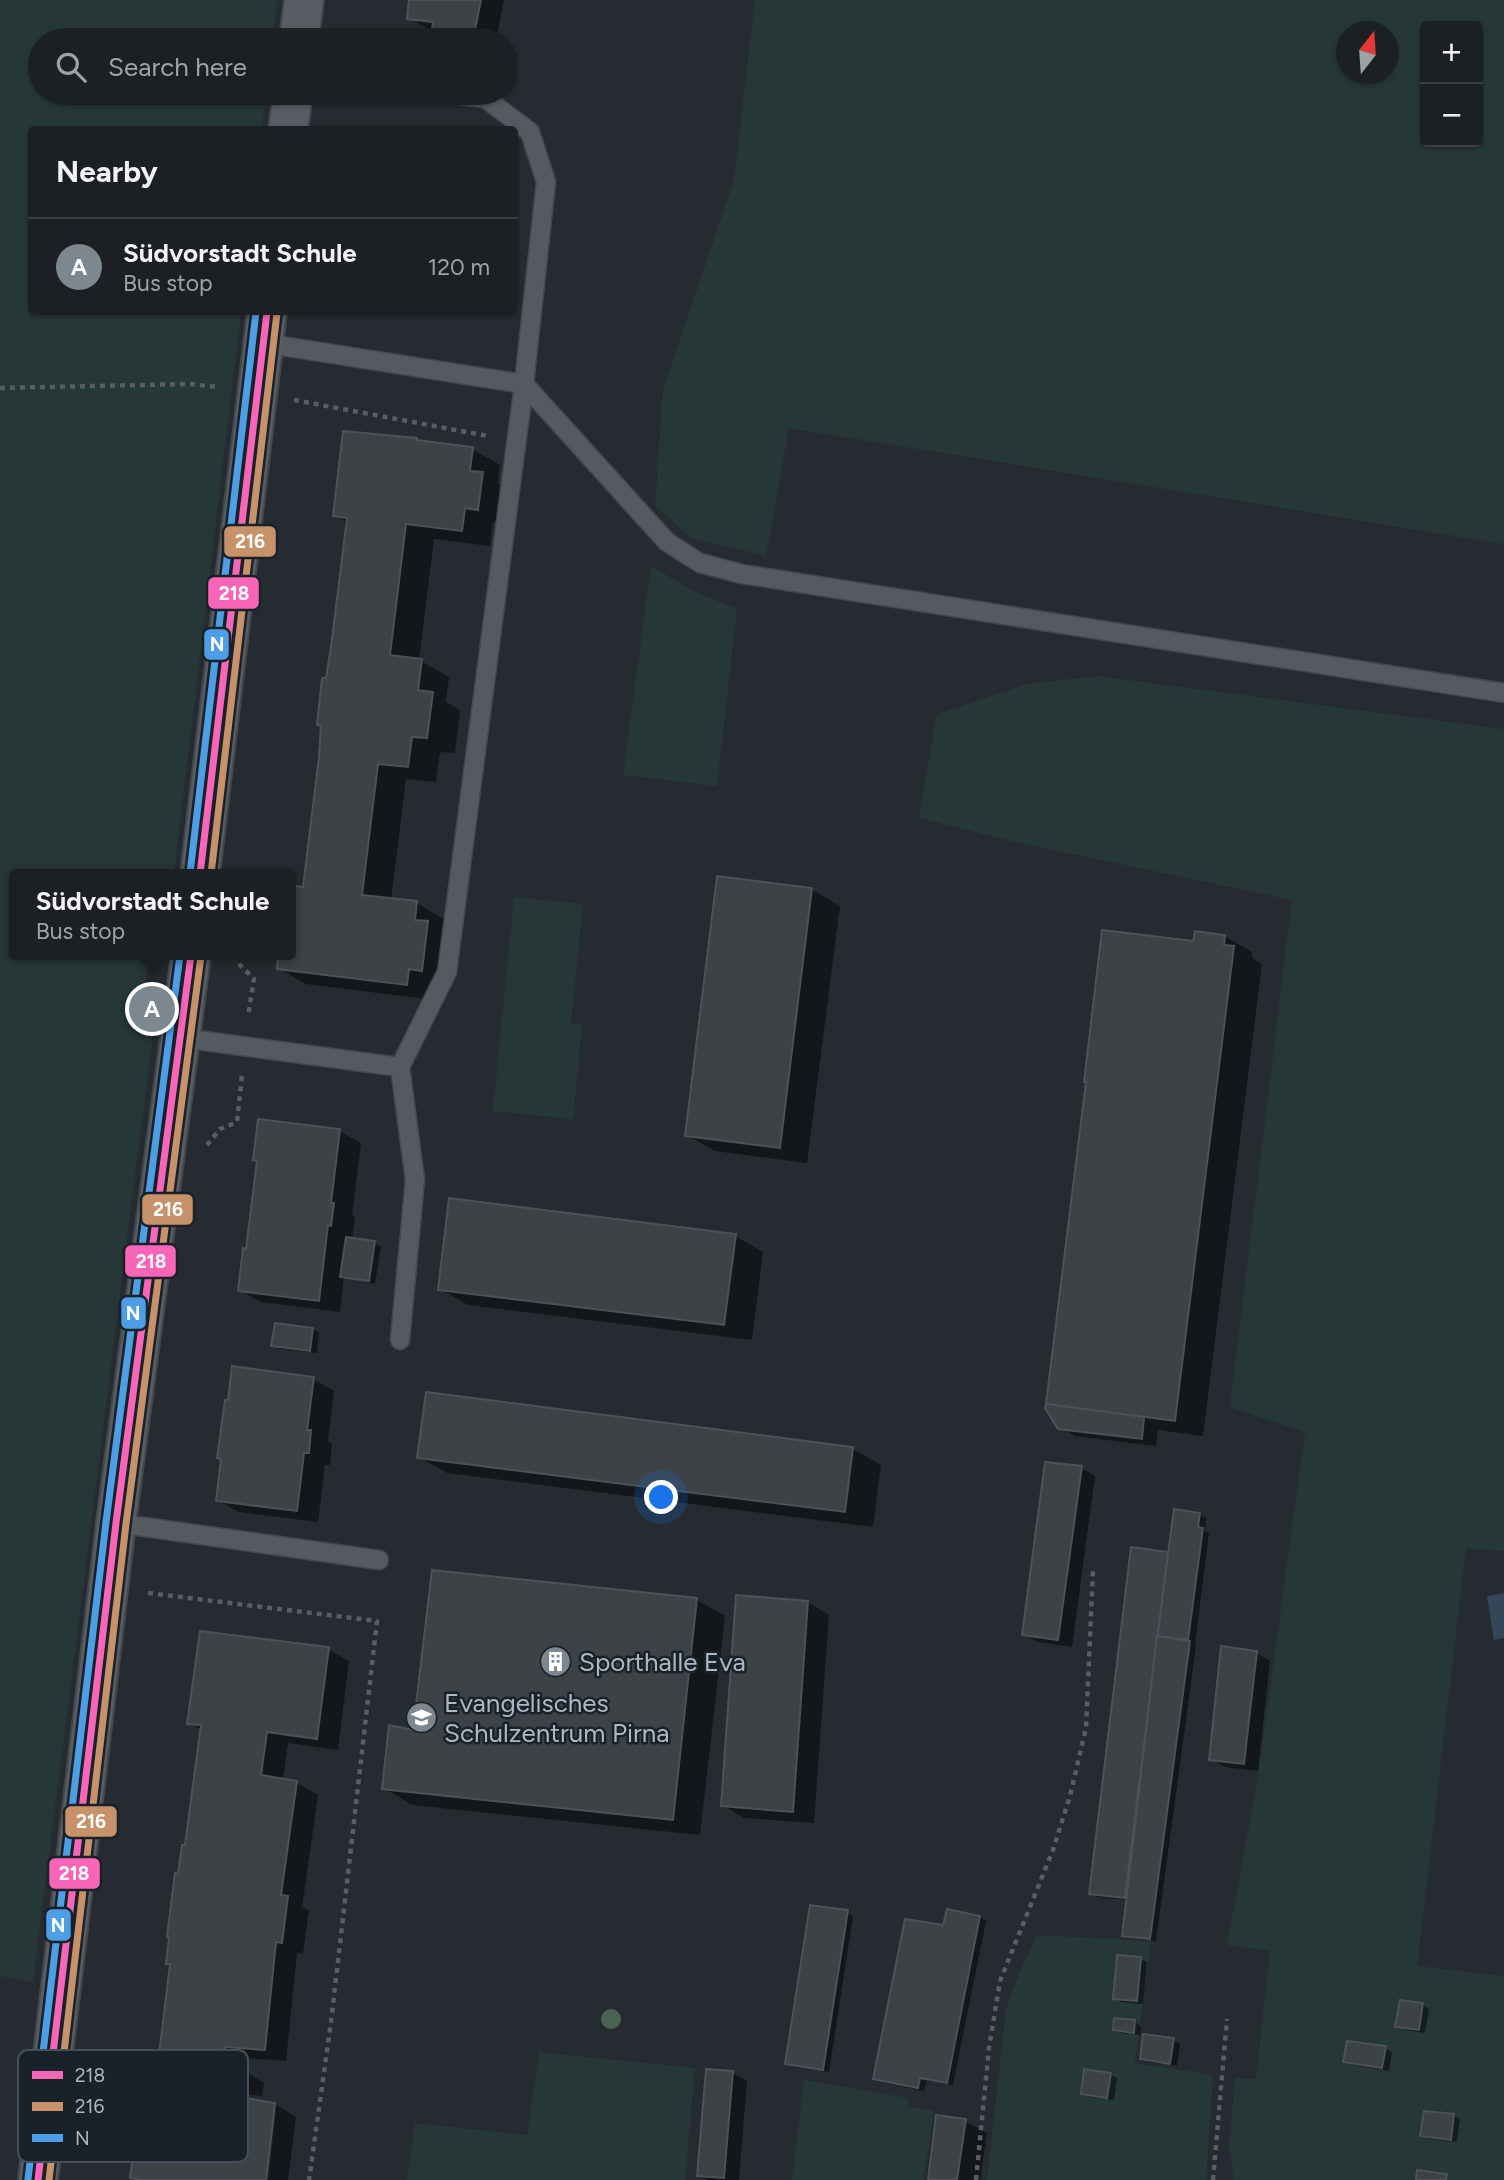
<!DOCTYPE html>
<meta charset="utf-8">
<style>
:root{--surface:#1c2024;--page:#25282c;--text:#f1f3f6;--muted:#a0a3a6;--line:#3a3e41;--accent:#7d8790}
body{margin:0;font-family:Figtree,sans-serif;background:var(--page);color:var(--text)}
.controls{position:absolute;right:21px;top:21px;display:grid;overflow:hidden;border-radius:7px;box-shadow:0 2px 5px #0004}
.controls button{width:63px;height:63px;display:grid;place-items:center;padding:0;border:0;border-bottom:2px solid var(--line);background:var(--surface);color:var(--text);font:35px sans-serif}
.compass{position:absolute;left:1336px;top:21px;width:63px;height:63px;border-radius:50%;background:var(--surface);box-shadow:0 2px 5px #0004;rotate:17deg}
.you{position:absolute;left:662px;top:1498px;width:24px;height:24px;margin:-18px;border:5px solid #fff;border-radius:50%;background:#1a73e8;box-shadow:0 0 0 10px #1a73e833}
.badge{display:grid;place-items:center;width:46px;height:46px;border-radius:50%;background:var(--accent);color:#fff;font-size:23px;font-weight:700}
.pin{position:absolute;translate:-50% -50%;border:4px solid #fff;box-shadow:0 2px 7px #0006}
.popup{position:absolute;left:9px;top:869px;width:287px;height:91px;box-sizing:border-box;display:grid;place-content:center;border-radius:7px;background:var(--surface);filter:drop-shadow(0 2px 5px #0005);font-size:23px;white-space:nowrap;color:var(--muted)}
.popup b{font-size:26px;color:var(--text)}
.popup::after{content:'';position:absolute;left:50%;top:100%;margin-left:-14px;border:14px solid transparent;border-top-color:var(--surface)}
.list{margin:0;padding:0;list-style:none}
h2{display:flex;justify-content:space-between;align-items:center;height:91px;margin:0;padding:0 28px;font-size:30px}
h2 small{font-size:23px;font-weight:400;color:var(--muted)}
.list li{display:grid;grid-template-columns:46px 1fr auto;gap:21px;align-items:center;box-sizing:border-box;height:98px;padding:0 28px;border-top:2px solid var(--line)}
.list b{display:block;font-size:26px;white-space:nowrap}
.list p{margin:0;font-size:23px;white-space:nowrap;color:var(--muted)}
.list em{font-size:23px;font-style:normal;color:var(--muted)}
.icon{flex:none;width:38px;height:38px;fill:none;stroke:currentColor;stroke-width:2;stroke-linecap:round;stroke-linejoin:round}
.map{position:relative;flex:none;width:1504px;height:2180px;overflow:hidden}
.search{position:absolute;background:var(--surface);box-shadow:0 2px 5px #0004;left:28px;top:28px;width:490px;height:77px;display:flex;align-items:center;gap:18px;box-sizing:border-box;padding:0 24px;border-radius:38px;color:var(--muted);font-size:26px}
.panel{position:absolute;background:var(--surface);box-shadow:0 2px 5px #0004;left:28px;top:126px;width:490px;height:189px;border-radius:7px}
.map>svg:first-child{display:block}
.green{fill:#253837;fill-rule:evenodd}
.water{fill:#334758}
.shadow{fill:#0007}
.building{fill:#3d4247;stroke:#4c5258;stroke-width:2}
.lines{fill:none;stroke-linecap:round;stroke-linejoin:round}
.lane-casing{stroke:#42474b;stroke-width:21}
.secondary-casing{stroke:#42474b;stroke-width:42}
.path{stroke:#585e63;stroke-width:4.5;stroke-dasharray:5 5;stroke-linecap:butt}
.lane{stroke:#545a5f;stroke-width:18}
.secondary{stroke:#585d64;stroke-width:38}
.bus-1-casing{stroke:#19222a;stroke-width:12}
.bus-2-casing{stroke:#19222a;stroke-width:12}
.bus-3-casing{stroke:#19222a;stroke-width:12}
.bus-1{stroke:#fa66b7;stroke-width:7}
.bus-2{stroke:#c7916a;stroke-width:7}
.bus-3{stroke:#4d9ee5;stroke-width:7}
.tree{fill:#496450}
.labels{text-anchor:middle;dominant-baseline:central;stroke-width:5;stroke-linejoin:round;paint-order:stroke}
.poi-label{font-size:26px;fill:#adb8c3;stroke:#19222a;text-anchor:start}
.key{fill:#19222a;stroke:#454f58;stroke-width:2}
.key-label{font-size:19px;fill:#adb8c3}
.line-badge{stroke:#19222a;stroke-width:2.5}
.badge-label{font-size:19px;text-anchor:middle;font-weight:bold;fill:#fff}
</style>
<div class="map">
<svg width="1504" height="2180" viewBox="0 0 1504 2180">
<rect width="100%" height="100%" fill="#252b30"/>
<!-- green -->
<g class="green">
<path d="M 0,0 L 277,0 L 273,40 L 40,40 L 40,93 L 266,93 L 262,129 L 32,130 L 32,312 L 241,312 L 174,874 L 14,874 L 14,955 L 149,955 L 142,1016 L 155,1018 L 33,1982 L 0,1976 Z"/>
<path d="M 755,0 L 1504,0 L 1504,544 L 789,428 L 766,556 L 691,538 L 655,505 L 663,391 L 734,180 ZM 1425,26 L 1478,26 L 1478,142 L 1425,142 ZM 1346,32 L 1388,32 L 1388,74 L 1346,74 Z"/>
<path d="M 651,566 L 695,592 L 737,609 L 717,786 L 623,775 Z"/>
<path d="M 1098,676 L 1504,729 L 1504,1551 L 1466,1548 L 1417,1966 L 1504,1976 L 1504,2180 L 1234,2180 L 1229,2148 L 1235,2078 L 1256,2079 L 1270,1951 L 1227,1945 L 1257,1784 L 1305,1432 L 1230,1407 L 1292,900 L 1024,844 L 919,818 L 937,714 L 1026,684 Z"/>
<path d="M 514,897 L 583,904 L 571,1024 L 582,1025 L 573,1119 L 493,1111 Z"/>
<path d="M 1037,1935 L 1151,1941 L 1135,2063 L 1213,2075 L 1206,2180 L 987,2180 L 1006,2010 L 1020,1971 Z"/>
<path d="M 539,2052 L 695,2068 L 685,2180 L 407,2180 L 415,2123 L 527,2135 Z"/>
<path d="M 804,2080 L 908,2098 L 908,2107 L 934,2110 L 924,2180 L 792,2180 Z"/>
</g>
<!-- water -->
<path class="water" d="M 1504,1593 L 1504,1638 L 1494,1640 L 1487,1596 Z"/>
<!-- shadow -->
<g class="shadow">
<path d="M 411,0 L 504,0 L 496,40 L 454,40 L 438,31 L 430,30 L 409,18 Z"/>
<path d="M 472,449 L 500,465 L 498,483 L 510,490 L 506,524 L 493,522 L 490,546 L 434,539 L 419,660 L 449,677 L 446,702 L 460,710 L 455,753 L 440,752 L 436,782 L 406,779 L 391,900 L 416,903 L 444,919 L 443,932 L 455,939 L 435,1000 L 306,984 L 278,968 L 280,955 L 290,955 L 304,889 L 348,523 L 335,515 Z"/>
<path d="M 811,889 L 840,906 L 807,1163 L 715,1151 L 687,1135 Z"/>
<path d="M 1224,936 L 1252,952 L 1252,958 L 1262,964 L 1203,1436 L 1158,1430 L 1156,1446 L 1074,1436 L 1060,1427 L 1047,1408 L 1088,1082 Z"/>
<path d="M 339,1131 L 361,1143 L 352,1215 L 355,1217 L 352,1240 L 374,1243 L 381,1246 L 375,1284 L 344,1277 L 340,1312 L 261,1302 L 239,1290 L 248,1251 L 259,1161 Z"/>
<path d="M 735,1236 L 763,1252 L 752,1340 L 468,1305 L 440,1289 Z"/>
<path d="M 276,1325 L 313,1329 L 319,1333 L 317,1353 L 280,1349 L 273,1345 Z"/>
<path d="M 313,1379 L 334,1391 L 328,1441 L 332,1444 L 330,1465 L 325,1465 L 318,1522 L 239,1512 L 217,1500 Z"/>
<path d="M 853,1449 L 881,1465 L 873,1527 L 447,1473 L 419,1457 Z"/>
<path d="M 1081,1468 L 1095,1476 L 1072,1647 L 1038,1642 L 1024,1634 Z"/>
<path d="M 1200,1515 L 1206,1518 L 1205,1531 L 1209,1533 L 1195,1645 L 1196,1646 L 1156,1941 L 1130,1938 L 1124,1935 L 1128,1900 L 1098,1897 L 1091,1893 L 1132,1549 L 1170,1554 Z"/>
<path d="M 738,1597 L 808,1602 L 829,1615 L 814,1823 L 744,1818 L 722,1805 Z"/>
<path d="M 697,1600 L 725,1616 L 700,1835 L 412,1805 L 384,1788 L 415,1732 Z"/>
<path d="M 328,1649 L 349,1661 L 338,1750 L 288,1743 L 283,1780 L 297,1783 L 318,1795 L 302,1907 L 309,1910 L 303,1954 L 297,1953 L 286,2061 L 247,2058 L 246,2072 L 264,2083 L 262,2096 L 243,2094 L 243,2099 L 275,2104 L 296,2117 L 288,2180 L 268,2180 L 276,2110 L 272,2110 L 264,2180 L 137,2180 L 132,2177 L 156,2090 L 172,1965 L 168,1963 L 179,1876 L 187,1847 L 202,1730 L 189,1723 Z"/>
<path d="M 1256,1653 L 1270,1661 L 1258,1771 L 1225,1767 L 1211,1759 Z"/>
<path d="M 847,1912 L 853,1916 L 829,2072 L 794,2067 L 787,2063 Z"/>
<path d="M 980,1917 L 986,1921 L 953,2085 L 927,2081 L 924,2091 L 882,2082 L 875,2078 L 945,1927 Z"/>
<path d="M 1141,1959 L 1147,1962 L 1143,2004 L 1121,2002 L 1115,1998 Z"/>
<path d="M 1422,2005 L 1429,2009 L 1425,2033 L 1404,2030 L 1397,2026 Z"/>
<path d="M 1135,2022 L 1141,2026 L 1140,2035 L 1121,2033 L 1114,2029 Z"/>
<path d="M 1173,2040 L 1180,2044 L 1177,2066 L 1148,2062 L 1142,2058 Z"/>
<path d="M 1385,2048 L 1392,2052 L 1389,2071 L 1352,2065 L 1345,2062 Z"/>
<path d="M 733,2073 L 747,2081 L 739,2180 L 708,2180 L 699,2175 Z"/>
<path d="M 1110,2074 L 1117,2078 L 1114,2100 L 1089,2097 L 1083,2093 Z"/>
<path d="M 1453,2115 L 1460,2119 L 1457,2142 L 1429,2139 L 1422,2135 Z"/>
<path d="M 965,2121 L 987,2133 L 980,2180 L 930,2180 Z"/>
</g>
<!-- building -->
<g class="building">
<path d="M 409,0 L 481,0 L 474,35 L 432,30 L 433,22 L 407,19 Z"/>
<path d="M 343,431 L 417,438 L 417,440 L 473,447 L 470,471 L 483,472 L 478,510 L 465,508 L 462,531 L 406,524 L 390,655 L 422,659 L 418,690 L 433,692 L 427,738 L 412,737 L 408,767 L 378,764 L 362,895 L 417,901 L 415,920 L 428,921 L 422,971 L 409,969 L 407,985 L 277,969 L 278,955 L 290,955 L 290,885 L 303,887 L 319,757 L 321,726 L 317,725 L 322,678 L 326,678 L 331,647 L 347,518 L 333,516 Z"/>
<path d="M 717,876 L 812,888 L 780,1148 L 685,1136 Z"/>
<path d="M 1102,930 L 1193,941 L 1195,931 L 1225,935 L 1224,945 L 1234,946 L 1175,1421 L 1046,1404 L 1086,1082 L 1084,1082 Z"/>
<path d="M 258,1119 L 340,1129 L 331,1203 L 334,1203 L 331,1226 L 328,1225 L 319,1301 L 238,1291 L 243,1248 L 246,1249 L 257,1161 L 253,1160 Z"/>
<path d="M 449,1198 L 736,1234 L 724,1325 L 438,1290 Z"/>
<path d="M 346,1237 L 375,1241 L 369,1281 L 340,1277 Z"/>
<path d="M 275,1323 L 313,1328 L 310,1351 L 271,1346 Z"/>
<path d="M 232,1366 L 314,1377 L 307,1430 L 311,1430 L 309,1453 L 304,1453 L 297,1511 L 216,1501 L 221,1459 L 217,1458 L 225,1400 L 228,1400 Z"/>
<path d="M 426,1392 L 853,1447 L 845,1512 L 417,1458 Z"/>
<path d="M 1046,1404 L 1144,1417 L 1142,1439 L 1058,1429 L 1045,1408 Z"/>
<path d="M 1045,1462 L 1082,1466 L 1058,1640 L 1022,1635 Z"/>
<path d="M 1174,1509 L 1200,1513 L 1198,1527 L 1203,1528 L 1188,1640 L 1157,1636 Z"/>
<path d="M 1131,1547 L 1168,1552 L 1125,1898 L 1089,1894 Z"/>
<path d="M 432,1570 L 697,1598 L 673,1820 L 382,1789 L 389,1725 L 413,1730 Z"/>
<path d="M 736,1595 L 808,1601 L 793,1812 L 721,1806 Z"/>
<path d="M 200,1631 L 329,1647 L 317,1739 L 267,1732 L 261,1775 L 297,1781 L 281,1895 L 288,1896 L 282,1943 L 276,1942 L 265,2050 L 225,2047 L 224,2066 L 243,2069 L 241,2085 L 222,2082 L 221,2094 L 275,2103 L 266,2180 L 143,2180 L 130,2178 L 142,2086 L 155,2088 L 170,1964 L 166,1964 L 169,1938 L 167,1937 L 175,1873 L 178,1874 L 182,1845 L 185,1845 L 201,1725 L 187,1724 Z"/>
<path d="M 1157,1636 L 1190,1641 L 1150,1939 L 1122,1936 Z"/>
<path d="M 1221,1646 L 1257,1651 L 1244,1764 L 1209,1760 Z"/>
<path d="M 810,1905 L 848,1910 L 823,2070 L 785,2064 Z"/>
<path d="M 947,1909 L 980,1916 L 947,2083 L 920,2078 L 918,2088 L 873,2079 L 905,1919 L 943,1925 Z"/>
<path d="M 1117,1955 L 1141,1957 L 1137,2001 L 1113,1999 Z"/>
<path d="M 1400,2000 L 1423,2003 L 1419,2030 L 1395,2027 Z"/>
<path d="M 1114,2018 L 1135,2020 L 1134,2033 L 1113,2030 Z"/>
<path d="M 1143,2034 L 1174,2038 L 1170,2064 L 1140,2059 Z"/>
<path d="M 1347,2041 L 1386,2046 L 1382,2068 L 1343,2062 Z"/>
<path d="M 706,2069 L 733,2071 L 724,2178 L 697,2176 Z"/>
<path d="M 1084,2069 L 1111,2073 L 1107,2098 L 1081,2094 Z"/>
<path d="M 1424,2111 L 1454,2114 L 1451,2140 L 1420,2136 Z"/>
<path d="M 936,2115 L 966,2119 L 957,2180 L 928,2180 Z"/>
<path d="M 1417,2170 L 1447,2174 L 1446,2180 L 1416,2180 Z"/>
</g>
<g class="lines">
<defs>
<g id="lane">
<path d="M 443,93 L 485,98 L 530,132 L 546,182 L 524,384 L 667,542 L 700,563 L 742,574 L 1504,693"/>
<path d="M 182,1038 L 400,1067 L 447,972 L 524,384 L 263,343"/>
<path d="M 400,1340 L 415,1180 L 400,1067"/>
<path d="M 116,1523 L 379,1560"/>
</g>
<g id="secondary">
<path d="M 299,40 L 304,0"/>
<path d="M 288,130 L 293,93"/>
<path d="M 200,874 L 267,312"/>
<path d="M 38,2180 L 116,1523 L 191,955"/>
</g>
</defs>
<!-- lane casing -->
<use href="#lane" class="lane-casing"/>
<!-- secondary casing -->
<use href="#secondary" class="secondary-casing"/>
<!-- path -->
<g class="path">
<path d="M 0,388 L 189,384 L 218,387"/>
<path d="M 294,400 L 488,436"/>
<path d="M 234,955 L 240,965 L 254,979 L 248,1017"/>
<path d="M 207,1145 L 220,1129 L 237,1122 L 242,1075"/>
<path d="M 148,1593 L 377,1621 L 331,2022 L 309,2180"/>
<path d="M 976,2180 L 989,2048 L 1000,1981 L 1053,1850 L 1070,1796 L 1086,1728 L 1093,1570"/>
<path d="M 1213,2180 L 1227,2019"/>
</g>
<!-- lane -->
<use href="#lane" class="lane"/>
<!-- secondary -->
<use href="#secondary" class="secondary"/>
<defs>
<g id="bus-1">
<path d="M 200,874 L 267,312"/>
<path d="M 38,2180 L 116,1523 L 191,955"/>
</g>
<g id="bus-2">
<path d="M 211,874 L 277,313"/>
<path d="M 49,2180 L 126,1524 L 201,956"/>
</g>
<g id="bus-3">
<path d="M 190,873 L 256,312"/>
<path d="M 28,2179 L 106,1522 L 180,955"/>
</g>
</defs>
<!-- bus-1 casing -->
<use href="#bus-1" class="bus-1-casing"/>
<!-- bus-2 casing -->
<use href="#bus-2" class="bus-2-casing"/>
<!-- bus-3 casing -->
<use href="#bus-3" class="bus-3-casing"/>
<!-- bus-1 -->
<use href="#bus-1" class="bus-1"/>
<!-- bus-2 -->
<use href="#bus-2" class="bus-2"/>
<!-- bus-3 -->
<use href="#bus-3" class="bus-3"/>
</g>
<!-- trees -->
<circle class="tree" cx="611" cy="2019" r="10"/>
<!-- icons -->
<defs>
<symbol id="building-disc" viewBox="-11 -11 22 22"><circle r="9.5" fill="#7d8790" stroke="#19222a"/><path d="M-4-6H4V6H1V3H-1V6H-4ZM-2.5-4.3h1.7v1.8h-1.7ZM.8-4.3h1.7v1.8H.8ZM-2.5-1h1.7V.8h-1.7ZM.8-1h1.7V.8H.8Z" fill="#fff"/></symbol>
<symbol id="school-disc" viewBox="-11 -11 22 22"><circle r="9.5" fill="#7d8790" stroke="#19222a"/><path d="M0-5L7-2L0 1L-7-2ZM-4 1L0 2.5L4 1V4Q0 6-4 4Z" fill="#fff"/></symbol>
</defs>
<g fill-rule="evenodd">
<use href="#building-disc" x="538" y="1644" width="35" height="35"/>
<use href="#school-disc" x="404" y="1700" width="35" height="35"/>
</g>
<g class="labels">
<!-- poi labels -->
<g class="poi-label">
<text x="579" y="1662">Sporthalle Eva</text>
<text x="444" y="1703">Evangelisches<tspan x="444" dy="30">Schulzentrum Pirna</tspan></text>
</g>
</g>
<!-- legend -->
<rect x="18" y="2050" width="230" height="112" rx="10" class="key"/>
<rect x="32" y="2071" width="31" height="8" fill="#fa66b7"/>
<rect x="32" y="2102" width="31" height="9" fill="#c7916a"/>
<rect x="32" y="2134" width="31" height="8" fill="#4d9ee5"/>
<g class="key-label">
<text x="75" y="2082">218</text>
<text x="75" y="2113">216</text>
<text x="75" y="2145">N</text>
</g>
<g class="line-badge">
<rect x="223" y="525" width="54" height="33" rx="7" fill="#c7916a"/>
<rect x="207" y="576" width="53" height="34" rx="7" fill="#fa66b7"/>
<rect x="203" y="628" width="27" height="33" rx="7" fill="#4d9ee5"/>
<rect x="141" y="1193" width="53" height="33" rx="7" fill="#c7916a"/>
<rect x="124" y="1244" width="53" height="34" rx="7" fill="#fa66b7"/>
<rect x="120" y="1296" width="27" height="34" rx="7" fill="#4d9ee5"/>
<rect x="64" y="1805" width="54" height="33" rx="7" fill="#c7916a"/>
<rect x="48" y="1857" width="53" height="33" rx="7" fill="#fa66b7"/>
<rect x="45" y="1908" width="27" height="34" rx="7" fill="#4d9ee5"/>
</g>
<g class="badge-label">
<text x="250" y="548">216</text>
<text x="234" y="600">218</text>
<text x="217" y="651">N</text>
<text x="168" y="1216">216</text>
<text x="151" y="1268">218</text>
<text x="133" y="1320">N</text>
<text x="91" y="1828">216</text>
<text x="74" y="1880">218</text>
<text x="58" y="1932">N</text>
</g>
</svg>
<div class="controls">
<button>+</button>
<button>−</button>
</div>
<svg class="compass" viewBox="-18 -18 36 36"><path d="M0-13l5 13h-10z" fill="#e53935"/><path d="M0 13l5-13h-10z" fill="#a0a3a6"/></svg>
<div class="you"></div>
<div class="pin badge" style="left:152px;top:1009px">A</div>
<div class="popup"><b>Südvorstadt Schule</b>Bus stop</div>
<div class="search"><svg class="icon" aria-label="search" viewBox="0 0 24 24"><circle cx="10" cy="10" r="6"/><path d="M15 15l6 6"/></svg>Search here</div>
<section class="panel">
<h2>Nearby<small></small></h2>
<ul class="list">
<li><span class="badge">A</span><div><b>Südvorstadt Schule</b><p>Bus stop</p></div><em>120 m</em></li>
</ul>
</section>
</div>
